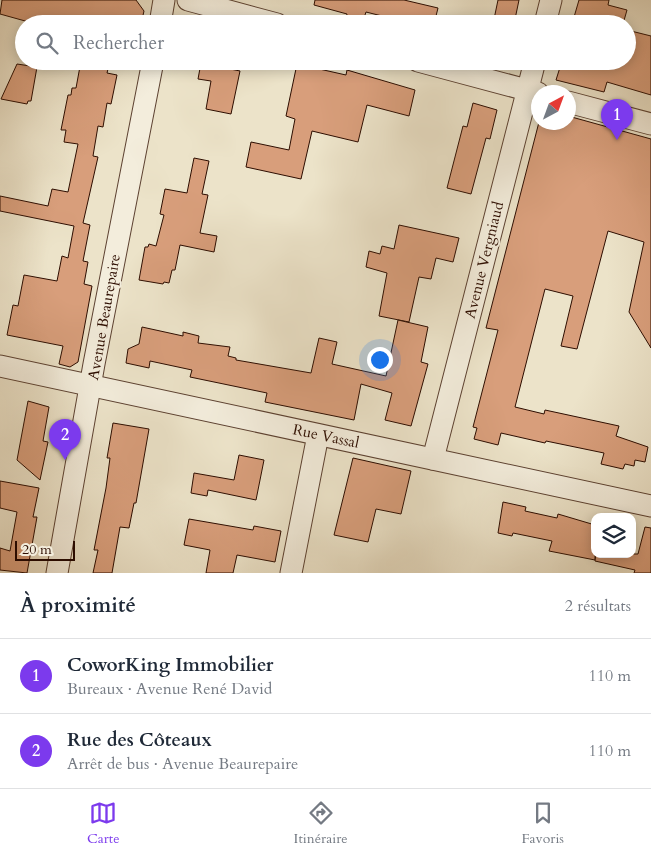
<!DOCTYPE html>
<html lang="fr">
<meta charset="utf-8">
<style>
:root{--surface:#fff;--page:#f2f2f3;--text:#1f2937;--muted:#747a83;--line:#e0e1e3;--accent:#7c3aed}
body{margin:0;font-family:Cardo,serif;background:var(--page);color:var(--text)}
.controls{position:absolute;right:15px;bottom:15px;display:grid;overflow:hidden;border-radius:10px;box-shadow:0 2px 12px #0003}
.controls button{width:45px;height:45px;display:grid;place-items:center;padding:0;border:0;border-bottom:1px solid var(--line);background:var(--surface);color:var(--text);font:25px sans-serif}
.compass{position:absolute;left:531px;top:85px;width:45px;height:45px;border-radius:50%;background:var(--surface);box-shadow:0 2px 12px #0003;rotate:41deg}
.scale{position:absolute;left:15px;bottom:12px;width:60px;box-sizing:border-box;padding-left:5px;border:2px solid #2d0d00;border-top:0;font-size:14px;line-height:18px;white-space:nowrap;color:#2d0d00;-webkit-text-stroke:4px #f3eddc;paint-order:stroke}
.you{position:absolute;left:379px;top:359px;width:18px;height:18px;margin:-12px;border:4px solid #fff;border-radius:50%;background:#1a73e8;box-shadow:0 0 0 8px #1a73e833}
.badge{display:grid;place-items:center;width:32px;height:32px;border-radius:50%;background:var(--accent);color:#fff;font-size:16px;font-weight:700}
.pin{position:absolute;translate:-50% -41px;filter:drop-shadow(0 1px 2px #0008)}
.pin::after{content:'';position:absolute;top:26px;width:18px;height:15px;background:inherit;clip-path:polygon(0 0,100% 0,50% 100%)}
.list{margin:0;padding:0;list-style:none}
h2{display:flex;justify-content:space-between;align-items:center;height:65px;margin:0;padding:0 20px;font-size:21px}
h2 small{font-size:16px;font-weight:400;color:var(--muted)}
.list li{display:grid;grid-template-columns:32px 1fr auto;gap:15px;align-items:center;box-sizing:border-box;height:75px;padding:0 20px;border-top:1px solid var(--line)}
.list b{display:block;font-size:19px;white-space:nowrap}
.list p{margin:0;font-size:16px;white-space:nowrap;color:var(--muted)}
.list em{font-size:16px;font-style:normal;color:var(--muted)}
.icon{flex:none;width:28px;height:28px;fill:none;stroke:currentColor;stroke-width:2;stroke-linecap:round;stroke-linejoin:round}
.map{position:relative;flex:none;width:651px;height:573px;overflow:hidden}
.search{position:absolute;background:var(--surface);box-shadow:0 2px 12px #0003;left:15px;right:15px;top:15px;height:55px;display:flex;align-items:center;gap:12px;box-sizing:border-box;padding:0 18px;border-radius:28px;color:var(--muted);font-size:19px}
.sheet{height:215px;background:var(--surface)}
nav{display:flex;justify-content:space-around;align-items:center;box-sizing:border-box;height:70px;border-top:1px solid var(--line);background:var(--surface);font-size:14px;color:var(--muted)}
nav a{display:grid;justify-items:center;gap:2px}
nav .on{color:var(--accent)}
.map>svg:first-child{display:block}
.building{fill:#d89e7b;stroke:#2d0d00}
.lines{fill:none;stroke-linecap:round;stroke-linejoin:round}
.street-casing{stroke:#5d4232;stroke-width:23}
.street{stroke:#f3eddc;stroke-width:21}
.labels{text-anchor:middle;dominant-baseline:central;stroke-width:4;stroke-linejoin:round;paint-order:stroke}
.street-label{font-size:15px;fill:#2d0d00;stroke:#f3eddc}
</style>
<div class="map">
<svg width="651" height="573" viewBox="0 0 651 573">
<rect width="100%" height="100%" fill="#ece3c9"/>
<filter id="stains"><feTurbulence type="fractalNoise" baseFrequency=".004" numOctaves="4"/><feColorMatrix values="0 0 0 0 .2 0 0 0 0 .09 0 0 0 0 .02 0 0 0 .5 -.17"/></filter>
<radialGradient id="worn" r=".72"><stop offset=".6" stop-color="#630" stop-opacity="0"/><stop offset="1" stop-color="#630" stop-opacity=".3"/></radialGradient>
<!-- building -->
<g class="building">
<path d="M 2,0 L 136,0 L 144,11 L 141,24 L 36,24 L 0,14 Z"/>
<path d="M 315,0 L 404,0 L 438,8 L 434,24 L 417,24 L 403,20 L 402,21 L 366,12 L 362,24 L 346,19 L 347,14 L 314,5 Z"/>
<path d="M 498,0 L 519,0 L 514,24 L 493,24 Z"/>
<path d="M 579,0 L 609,0 L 608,5 L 627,10 L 623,24 L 572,24 Z"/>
<path d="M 627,30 L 651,36 L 651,95 L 607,82 L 604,92 L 556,80 L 562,61 L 627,61 Z"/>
<path d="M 81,61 L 110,61 L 107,73 L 117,75 L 111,104 L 107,103 L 103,127 L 98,126 L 93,156 L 98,157 L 83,223 L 90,225 L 83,261 L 88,262 L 84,284 L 92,286 L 78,362 L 70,367 L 59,364 L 63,346 L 7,335 L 13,305 L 18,306 L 24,275 L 57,281 L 62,256 L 68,258 L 74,226 L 0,211 L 0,196 L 48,206 L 52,189 L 68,192 L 78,144 L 64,142 L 66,130 L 61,130 L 68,95 L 71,95 L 72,88 L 76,88 Z"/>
<path d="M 201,63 L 240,71 L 231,114 L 206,109 L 211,81 L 198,79 Z"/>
<path d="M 17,64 L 37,67 L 31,101 L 28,101 L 27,104 L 1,99 Z"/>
<path d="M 297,64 L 346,75 L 347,70 L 415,90 L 409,116 L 367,105 L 358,142 L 312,131 L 301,179 L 246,167 L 251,142 L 289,150 L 295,119 L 286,116 Z"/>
<path d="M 473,103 L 497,110 L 490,139 L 486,138 L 471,194 L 447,188 L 463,126 L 467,127 Z"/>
<path d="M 568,116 L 651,139 L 651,348 L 629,312 L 644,242 L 608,231 L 577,349 L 561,346 L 573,296 L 545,289 L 515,407 L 544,414 L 545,410 L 619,426 L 616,436 L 648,447 L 645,462 L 635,460 L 634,466 L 625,464 L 623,469 L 601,464 L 604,453 L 546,441 L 545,443 L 501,433 L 498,445 L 474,439 L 477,428 L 473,427 L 498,330 L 486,328 L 539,122 L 568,122 Z"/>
<path d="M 194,158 L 209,161 L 202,194 L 208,195 L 200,233 L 217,236 L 214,252 L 180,245 L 175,270 L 172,270 L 169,283 L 164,282 L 163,284 L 139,280 L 145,247 L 148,247 L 149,244 L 156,246 L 164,215 L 160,214 L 165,189 L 187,193 Z"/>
<path d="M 399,225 L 459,238 L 453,262 L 436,258 L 431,279 L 419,277 L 409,322 L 379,316 L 387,273 L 366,267 L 369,251 L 380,254 L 382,246 L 394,249 Z"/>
<path d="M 398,320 L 428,327 L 421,362 L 428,364 L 411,426 L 385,420 L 392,393 L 361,384 L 354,420 L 265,402 L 267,393 L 190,377 L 192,370 L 150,361 L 149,368 L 126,363 L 128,349 L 139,344 L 142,327 L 183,336 L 183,332 L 199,336 L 198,343 L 230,347 L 228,356 L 236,358 L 236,360 L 311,373 L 319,338 L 337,342 L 332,364 L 386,376 Z"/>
<path d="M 28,401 L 49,407 L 43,441 L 48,442 L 40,480 L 17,460 Z"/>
<path d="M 113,423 L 149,429 L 136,503 L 134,503 L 129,528 L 120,527 L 112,573 L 93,573 L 98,550 L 94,550 L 106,488 L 110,458 L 107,458 Z"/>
<path d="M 239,455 L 264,460 L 256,500 L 208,490 L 207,496 L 191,493 L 194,473 L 234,480 Z"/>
<path d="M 353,458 L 411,471 L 401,514 L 376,509 L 368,542 L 334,535 Z"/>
<path d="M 0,481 L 39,488 L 33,517 L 37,517 L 27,573 L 0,570 L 0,548 L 10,551 L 17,512 L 0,508 Z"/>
<path d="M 503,502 L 526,507 L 525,511 L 557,518 L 558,514 L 595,525 L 595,560 L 549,551 L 552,541 L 513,533 L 512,536 L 498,533 Z"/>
<path d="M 189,519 L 253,530 L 254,526 L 281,531 L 275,562 L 237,555 L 233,573 L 206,573 L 210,550 L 184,545 Z"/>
<path d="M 645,527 L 651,528 L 651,573 L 634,573 L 635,570 L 595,561 L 596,554 L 638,554 Z"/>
</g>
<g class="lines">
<defs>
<g id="street">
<path d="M 188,0 L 277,24"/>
<path d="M 160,24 L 164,0"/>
<path d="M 545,24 L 551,0"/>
<path d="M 418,61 L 538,93"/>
<path d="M 568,102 L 651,124"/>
<path d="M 0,366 L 651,506"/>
<path d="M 433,459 L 535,61"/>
<path d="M 57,573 L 94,364 L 153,61"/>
<path d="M 291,573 L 318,435"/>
</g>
</defs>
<!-- street casing -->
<use href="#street" class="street-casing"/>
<!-- street -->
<use href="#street" class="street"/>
</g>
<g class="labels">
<!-- street labels -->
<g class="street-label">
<text transform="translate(484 260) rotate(-76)">Avenue Vergniaud</text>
<text transform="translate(104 317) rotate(-80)">Avenue Beaurepaire</text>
<text transform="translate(326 436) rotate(12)">Rue Vassal</text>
</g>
</g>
<rect width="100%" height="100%" filter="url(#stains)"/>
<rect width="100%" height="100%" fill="url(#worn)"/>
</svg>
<div class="controls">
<button><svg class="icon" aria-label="layers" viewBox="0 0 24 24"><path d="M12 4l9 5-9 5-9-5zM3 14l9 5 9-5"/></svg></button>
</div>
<svg class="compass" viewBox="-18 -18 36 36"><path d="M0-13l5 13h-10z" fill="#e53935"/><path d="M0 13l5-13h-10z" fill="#747a83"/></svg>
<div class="scale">20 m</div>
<div class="you"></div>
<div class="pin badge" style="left:617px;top:140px">1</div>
<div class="pin badge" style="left:65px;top:460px">2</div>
<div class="search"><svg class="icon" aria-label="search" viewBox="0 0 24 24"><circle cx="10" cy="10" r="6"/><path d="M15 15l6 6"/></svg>Rechercher</div>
</div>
<section class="sheet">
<h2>À proximité<small>2 résultats</small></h2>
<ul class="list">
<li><span class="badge">1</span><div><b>CoworKing Immobilier</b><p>Bureaux · Avenue René David</p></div><em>110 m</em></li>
<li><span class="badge">2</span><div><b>Rue des Côteaux</b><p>Arrêt de bus · Avenue Beaurepaire</p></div><em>110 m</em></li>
</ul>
</section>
<nav>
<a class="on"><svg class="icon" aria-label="map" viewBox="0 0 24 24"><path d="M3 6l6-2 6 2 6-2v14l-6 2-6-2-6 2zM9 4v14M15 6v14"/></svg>Carte</a>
<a><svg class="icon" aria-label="directions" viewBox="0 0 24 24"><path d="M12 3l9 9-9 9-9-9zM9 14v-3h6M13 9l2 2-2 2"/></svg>Itinéraire</a>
<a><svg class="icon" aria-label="saved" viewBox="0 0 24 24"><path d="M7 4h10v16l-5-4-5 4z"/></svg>Favoris</a>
</nav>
